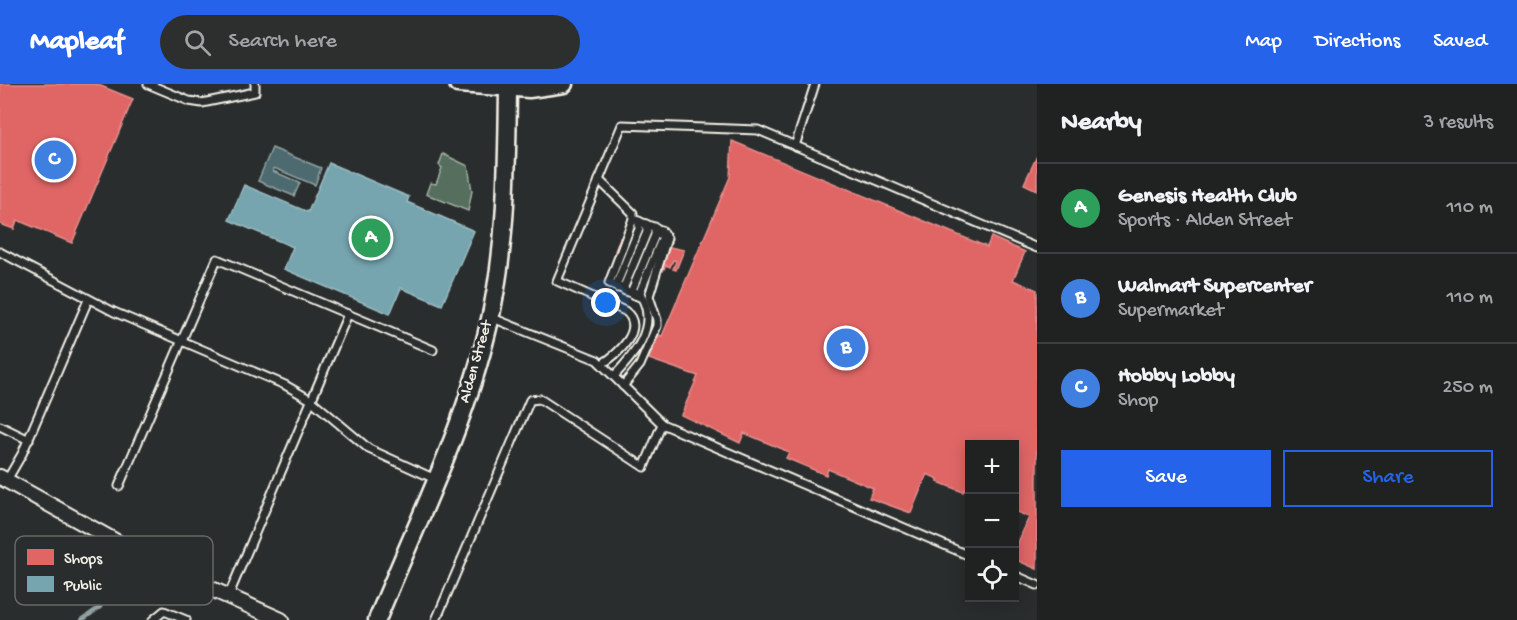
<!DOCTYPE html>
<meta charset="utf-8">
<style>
:root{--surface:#202222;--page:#2d2f2f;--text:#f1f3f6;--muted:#a2a4a5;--line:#3d3f40;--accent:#2563eb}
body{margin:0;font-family:"Gochi Hand",sans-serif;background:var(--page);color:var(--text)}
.controls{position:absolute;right:18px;bottom:18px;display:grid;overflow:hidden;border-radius:0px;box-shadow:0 3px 15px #0003}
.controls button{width:54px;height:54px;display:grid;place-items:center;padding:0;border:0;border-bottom:2px solid var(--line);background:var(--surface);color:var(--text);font:30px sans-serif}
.you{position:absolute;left:606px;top:219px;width:21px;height:21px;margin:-15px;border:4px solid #fff;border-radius:50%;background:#1a73e8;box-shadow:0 0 0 9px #1a73e833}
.badge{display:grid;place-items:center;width:39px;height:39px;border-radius:50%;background:var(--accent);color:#fff;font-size:20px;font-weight:700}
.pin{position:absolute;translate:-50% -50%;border:3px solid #fff;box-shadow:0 2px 6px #0006}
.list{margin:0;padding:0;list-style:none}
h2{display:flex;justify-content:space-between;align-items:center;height:78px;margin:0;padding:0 24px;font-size:26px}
h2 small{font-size:20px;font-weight:400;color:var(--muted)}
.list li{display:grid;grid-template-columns:39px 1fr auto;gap:18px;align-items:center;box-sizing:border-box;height:90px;padding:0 24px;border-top:2px solid var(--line)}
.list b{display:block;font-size:22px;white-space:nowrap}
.list p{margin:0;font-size:20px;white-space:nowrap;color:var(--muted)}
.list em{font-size:20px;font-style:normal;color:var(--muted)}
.actions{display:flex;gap:12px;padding:18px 24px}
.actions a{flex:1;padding:14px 0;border:2px solid var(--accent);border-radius:0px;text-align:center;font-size:21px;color:var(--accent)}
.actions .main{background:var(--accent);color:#fff}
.icon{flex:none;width:33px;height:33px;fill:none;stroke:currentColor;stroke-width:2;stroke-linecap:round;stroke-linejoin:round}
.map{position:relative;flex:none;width:1037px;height:536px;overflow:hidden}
header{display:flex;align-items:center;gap:36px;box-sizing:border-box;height:84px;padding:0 30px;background:var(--accent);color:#fff}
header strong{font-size:28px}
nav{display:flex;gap:33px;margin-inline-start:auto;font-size:21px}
.search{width:420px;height:54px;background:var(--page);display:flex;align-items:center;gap:15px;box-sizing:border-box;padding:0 21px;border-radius:33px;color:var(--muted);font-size:22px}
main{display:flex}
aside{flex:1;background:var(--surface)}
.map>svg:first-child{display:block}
.green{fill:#546e5d;stroke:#a4b0a2;stroke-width:1.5}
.water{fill:#4e6b70;stroke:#90a1a0;stroke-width:1.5}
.shops{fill:#e06666;stroke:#e6908d;stroke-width:1.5}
.public{fill:#76a5af;stroke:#9cbcc0;stroke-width:1.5}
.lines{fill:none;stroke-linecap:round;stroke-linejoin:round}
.stream{stroke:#90a1a0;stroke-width:4.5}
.service-casing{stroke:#f4f1e8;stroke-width:11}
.minor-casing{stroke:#f4f1e8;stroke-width:18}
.tertiary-casing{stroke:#f4f1e8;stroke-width:21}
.service{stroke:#2a2d2e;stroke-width:7}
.minor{stroke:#2a2d2e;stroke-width:14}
.tertiary{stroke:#2a2d2e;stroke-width:16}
.labels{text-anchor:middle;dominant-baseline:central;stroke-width:6;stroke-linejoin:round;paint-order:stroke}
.street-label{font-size:16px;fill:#f4f1e8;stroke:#2a2d2e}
.key{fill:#2a2d2e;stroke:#676866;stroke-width:1.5}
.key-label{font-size:16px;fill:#f4f1e8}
</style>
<header>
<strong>Mapleaf</strong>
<div class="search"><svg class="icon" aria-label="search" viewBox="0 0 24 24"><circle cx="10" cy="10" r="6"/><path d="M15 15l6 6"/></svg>Search here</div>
<nav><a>Map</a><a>Directions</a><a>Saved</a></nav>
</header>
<main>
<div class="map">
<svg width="1037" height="536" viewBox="0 0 1037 536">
<rect width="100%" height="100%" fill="#2a2d2e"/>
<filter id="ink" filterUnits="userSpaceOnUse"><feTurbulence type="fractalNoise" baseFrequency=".0167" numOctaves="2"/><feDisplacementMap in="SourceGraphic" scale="12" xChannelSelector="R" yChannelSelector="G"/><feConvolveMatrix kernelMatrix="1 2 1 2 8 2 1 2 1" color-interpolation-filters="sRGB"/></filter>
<g filter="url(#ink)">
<!-- green -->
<path class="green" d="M 443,70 L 468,82 L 472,107 L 468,127 L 426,110 L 430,99 L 436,100 L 442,84 L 439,81 Z"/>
<!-- water -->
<path class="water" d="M 272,64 L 321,84 L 315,101 L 274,84 L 273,87 L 300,99 L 294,112 L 258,97 Z"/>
<!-- shops -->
<g class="shops">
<path d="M 0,0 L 96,0 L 133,15 L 72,159 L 17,136 L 14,145 L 0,140 Z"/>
<path d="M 732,57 L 987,163 L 991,153 L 1025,168 L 1013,196 L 1037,206 L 1037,485 L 1014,475 L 1014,468 L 1029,433 L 1014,427 L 1014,360 L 970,360 L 970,408 L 964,406 L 963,408 L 938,398 L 938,395 L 927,390 L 911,429 L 869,414 L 873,404 L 828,385 L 826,391 L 786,374 L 789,368 L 744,349 L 740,359 L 681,331 L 698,292 L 649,275 L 659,251 L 662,252 L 730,93 Z"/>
<path d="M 1037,72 L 1037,106 L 1024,100 Z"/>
<path d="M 620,154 L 665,174 L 670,163 L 684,166 L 676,186 L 673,185 L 676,177 L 673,176 L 670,183 L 666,181 L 663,187 L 615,167 Z"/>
</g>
<!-- public -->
<path class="public" d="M 329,79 L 409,113 L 407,118 L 474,147 L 442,221 L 401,204 L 390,230 L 284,185 L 293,163 L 229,136 L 244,101 L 308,128 Z"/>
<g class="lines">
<!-- stream -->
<path class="stream" d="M 82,536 L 100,523 L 117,493"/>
<defs>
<g id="service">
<path d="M 148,0 L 189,17 L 202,19 L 255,8 L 255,0"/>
<path d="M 795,62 L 815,0"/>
<path d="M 599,96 L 633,129 L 633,135 L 661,146 L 667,154 L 649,212 L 657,236 L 657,242 L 640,281 L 623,302"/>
<path d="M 0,168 L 114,228 L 285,301 L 311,316 L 369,365 L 435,395"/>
<path d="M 618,204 L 617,199 L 639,145 L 639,137"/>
<path d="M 625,207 L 624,203 L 647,148 L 646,140"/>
<path d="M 635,211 L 632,206 L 655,151 L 655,143"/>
<path d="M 642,214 L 640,208 L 662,155 L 661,147"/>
<path d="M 490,233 L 597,276 L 662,340 L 970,472"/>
<path d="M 602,280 C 618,270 647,244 625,227 L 557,197 L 622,41 L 758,46 L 1037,164"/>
<path d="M 614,292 C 633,272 658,244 642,214 L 609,199 L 633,135"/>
<path d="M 0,342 L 29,356"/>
<path d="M 7,396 L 22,370 L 88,216"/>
<path d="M 119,402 L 217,175 L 433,266"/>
<path d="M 1014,491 L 1037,501"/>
<path d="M 228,513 L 348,230"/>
<path d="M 153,536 L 164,527 L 186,536"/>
<path d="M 436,536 L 530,316 L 540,315 L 644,383 L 662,340"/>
</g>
<path id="minor" d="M 0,393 L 160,482 L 281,536"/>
<g id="tertiary">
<path d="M 458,0 L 529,5 L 564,0"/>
<path d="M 377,536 C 416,440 464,345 488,244 C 507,165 507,85 508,4"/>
</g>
</defs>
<!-- service casing -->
<use href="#service" class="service-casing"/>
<!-- minor casing -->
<use href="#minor" class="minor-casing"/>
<!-- tertiary casing -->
<use href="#tertiary" class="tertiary-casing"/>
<!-- service -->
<use href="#service" class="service"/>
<!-- minor -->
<use href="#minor" class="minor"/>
<!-- tertiary -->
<use href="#tertiary" class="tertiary"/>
</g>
</g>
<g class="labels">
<!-- street labels -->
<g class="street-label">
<text transform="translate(477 278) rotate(-74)">Alden Street</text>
</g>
</g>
<!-- legend -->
<rect x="15" y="452" width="198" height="69" rx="9" class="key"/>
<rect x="27" y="465" width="27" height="16" fill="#e06666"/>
<rect x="27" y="492" width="27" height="16" fill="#76a5af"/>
<g class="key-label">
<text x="64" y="479">Shops</text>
<text x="64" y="506">Public</text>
</g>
</svg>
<div class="controls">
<button>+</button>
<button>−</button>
<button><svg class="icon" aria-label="locate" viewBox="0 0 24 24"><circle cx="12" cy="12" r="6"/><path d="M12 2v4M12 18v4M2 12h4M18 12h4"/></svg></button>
</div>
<div class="you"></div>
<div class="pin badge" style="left:371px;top:154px;background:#2e9e5b">A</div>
<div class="pin badge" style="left:846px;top:264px;background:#3f7fe0">B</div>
<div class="pin badge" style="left:54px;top:76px;background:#3f7fe0">C</div>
</div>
<aside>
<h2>Nearby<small>3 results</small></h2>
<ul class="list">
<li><span class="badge" style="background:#2e9e5b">A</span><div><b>Genesis Health Club</b><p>Sports · Alden Street</p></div><em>110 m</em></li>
<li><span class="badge" style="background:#3f7fe0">B</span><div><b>Walmart Supercenter</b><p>Supermarket</p></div><em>110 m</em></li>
<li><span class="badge" style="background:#3f7fe0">C</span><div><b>Hobby Lobby</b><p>Shop</p></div><em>250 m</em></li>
</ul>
<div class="actions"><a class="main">Save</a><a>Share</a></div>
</aside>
</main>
